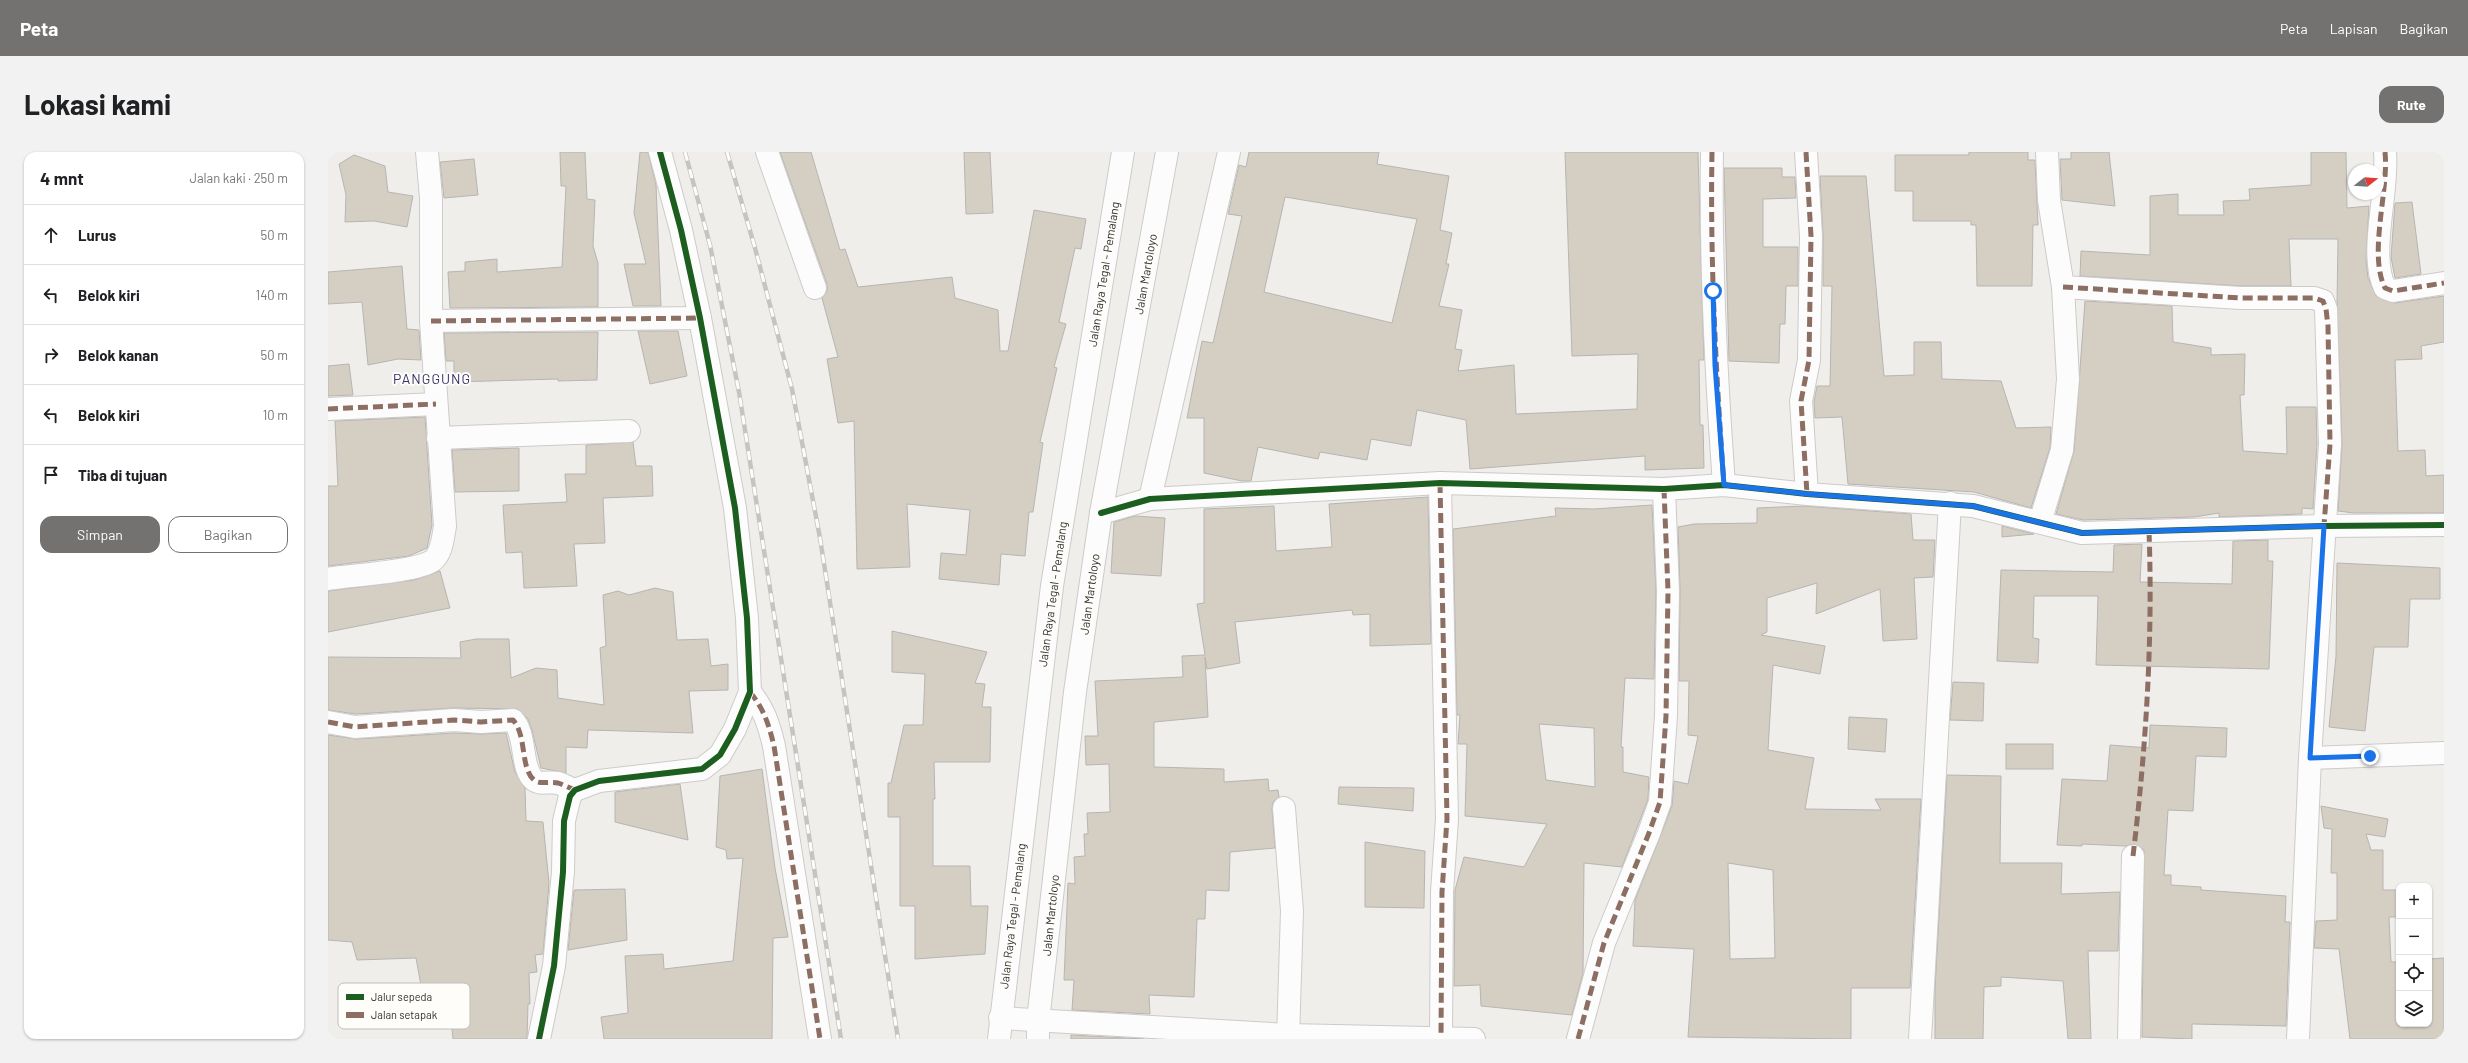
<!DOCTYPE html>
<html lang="id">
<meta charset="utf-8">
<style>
:root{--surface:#fff;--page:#f2f2f2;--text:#202124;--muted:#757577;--line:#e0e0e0;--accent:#747270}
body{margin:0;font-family:Barlow,sans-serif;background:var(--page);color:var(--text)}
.controls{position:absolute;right:12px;bottom:12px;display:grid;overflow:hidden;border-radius:8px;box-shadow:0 1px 3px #0004}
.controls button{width:36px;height:36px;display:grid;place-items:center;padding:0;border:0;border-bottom:1px solid var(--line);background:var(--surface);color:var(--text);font:20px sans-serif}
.compass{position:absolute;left:2020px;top:12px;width:36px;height:36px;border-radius:50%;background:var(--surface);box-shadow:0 1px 3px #0004;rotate:73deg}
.stop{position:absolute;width:12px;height:12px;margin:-9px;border:3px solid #1a73e8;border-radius:50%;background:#fff}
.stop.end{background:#1a73e8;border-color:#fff;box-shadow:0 1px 4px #0008}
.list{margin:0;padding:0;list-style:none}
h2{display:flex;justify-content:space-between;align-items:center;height:52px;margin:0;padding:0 16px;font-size:17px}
h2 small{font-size:13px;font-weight:400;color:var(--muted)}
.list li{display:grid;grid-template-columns:26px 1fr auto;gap:12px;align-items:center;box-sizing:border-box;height:60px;padding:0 16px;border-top:1px solid var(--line)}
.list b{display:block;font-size:15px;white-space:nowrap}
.list em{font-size:13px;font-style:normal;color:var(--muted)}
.actions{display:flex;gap:8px;padding:12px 16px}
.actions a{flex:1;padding:9px 0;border:1px solid var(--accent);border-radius:12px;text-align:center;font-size:14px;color:var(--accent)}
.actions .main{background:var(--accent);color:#fff}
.icon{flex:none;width:22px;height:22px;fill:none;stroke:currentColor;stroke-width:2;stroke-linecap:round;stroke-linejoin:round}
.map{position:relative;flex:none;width:2116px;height:887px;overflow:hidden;border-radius:12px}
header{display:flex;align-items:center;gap:24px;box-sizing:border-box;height:56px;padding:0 20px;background:var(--accent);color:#fff}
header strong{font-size:19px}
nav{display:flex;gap:22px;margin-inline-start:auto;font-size:14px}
.intro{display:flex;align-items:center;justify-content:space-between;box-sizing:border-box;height:96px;padding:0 24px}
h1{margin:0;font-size:28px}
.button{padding:10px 18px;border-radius:12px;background:var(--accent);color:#fff;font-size:14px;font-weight:700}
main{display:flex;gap:24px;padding:0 24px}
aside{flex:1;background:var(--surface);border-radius:12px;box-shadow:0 1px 3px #0004}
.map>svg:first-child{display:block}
.building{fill:#d4cec3;stroke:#b7b5b2;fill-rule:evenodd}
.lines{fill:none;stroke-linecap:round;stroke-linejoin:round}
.minor-casing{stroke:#cdcbc9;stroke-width:24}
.highway-casing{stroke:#cdcbc9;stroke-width:24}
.minor{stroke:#fdfcfc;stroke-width:22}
.highway{stroke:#fdfcfc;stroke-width:22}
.rail-casing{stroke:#c5c4c3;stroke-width:4.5}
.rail{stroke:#fefdfa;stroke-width:3;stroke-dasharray:9;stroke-linecap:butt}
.quiet{stroke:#8d6e63;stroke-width:5;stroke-dasharray:10 5;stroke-linecap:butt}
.cycleway-casing{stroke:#fefdfa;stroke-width:8}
.cycleway{stroke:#1b5e20;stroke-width:6}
.route{stroke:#1a73e8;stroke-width:5}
.labels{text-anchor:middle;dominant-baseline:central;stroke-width:4;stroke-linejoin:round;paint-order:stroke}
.street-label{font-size:12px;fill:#312f2d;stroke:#fefdfa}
.quarter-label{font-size:14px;letter-spacing:1px;fill:#34306b;stroke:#fefdfa}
.key{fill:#fefdfa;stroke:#c0bfbc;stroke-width:1}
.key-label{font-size:11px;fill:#312f2d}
</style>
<header>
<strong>Peta</strong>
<nav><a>Peta</a><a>Lapisan</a><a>Bagikan</a></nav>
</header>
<div class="intro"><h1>Lokasi kami</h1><a class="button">Rute</a></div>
<main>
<aside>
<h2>4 mnt<small>Jalan kaki · 250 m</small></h2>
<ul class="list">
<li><svg class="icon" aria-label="ahead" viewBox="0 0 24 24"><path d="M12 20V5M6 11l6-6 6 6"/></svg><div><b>Lurus</b></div><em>50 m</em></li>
<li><svg class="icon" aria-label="left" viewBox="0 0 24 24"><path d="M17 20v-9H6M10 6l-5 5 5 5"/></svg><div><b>Belok kiri</b></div><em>140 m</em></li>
<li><svg class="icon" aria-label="right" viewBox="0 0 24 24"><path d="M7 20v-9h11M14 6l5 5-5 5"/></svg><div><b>Belok kanan</b></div><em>50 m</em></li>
<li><svg class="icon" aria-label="left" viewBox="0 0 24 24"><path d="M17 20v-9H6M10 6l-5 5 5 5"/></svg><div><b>Belok kiri</b></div><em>10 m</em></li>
<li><svg class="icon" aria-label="arrive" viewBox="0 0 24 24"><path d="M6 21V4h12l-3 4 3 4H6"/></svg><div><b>Tiba di tujuan</b></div></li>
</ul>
<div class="actions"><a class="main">Simpan</a><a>Bagikan</a></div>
</aside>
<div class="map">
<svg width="2116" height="887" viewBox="0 0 2116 887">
<rect width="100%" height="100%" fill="#f0eeeb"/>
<!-- building -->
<g class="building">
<path d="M 232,0 L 257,0 L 259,47 L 267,48 L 265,94 L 270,111 L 270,155 L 122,156 L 120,120 L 137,119 L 137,110 L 169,107 L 169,120 L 234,115 L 238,34 L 233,34 Z"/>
<path d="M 312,0 L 320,0 L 328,33 L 333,154 L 305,154 L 296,112 L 318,112 L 306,61 Z"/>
<path d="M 452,0 L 483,0 L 512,98 L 517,97 L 530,135 L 624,125 L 627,146 L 670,158 L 672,199 L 680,199 L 706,58 L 758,67 L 753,97 L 747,96 L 731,170 L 738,172 L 726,215 L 729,216 L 712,290 L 715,291 L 705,360 L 701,360 L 697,404 L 673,402 L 671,433 L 611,427 L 613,401 L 638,403 L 642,358 L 579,352 L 582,415 L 529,417 L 526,269 L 510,271 L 499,207 L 510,205 L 494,146 L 499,139 L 499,132 Z"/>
<path d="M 636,0 L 662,0 L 665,61 L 638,62 Z"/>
<path d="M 921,0 L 1051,0 L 1049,12 L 1121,24 L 1112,78 L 1124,81 L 1118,112 L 1121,112 L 1111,154 L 1134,158 L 1127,197 L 1134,198 L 1130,219 L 1186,213 L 1188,262 L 1309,257 L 1310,202 L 1244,204 L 1237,0 L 1370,0 L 1376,208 L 1371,208 L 1372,273 L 1375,273 L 1376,316 L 1317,318 L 1317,304 L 1142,317 L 1138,268 L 1089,258 L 1083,294 L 1043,287 L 1039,308 L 992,300 L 990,307 L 930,295 L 923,329 L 914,329 L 876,321 L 876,266 L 859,266 L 874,189 L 885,191 L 914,64 L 900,62 L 911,13 L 918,15 ZM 957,45 L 1089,67 L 1064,171 L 936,140 Z"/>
<path d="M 1641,0 L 1700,0 L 1700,8 L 1707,8 L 1710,73 L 1705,73 L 1704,134 L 1649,134 L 1648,73 L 1643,73 L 1643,69 L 1585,69 L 1585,39 L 1567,39 L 1567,3 L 1641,3 Z"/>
<path d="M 1743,0 L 1781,0 L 1787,54 L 1734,48 L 1732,7 L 1743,7 Z"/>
<path d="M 1983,0 L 2018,0 L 2019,56 L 2041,54 L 2038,107 L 2040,126 L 2048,144 L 2067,151 L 2116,144 L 2116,190 L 2093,194 L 2094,207 L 2067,208 L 2070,299 L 2097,298 L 2098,324 L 2116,323 L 2116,361 L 2026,361 L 2010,359 L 2014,292 L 2009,152 L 2010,87 L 1961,87 L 1963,134 L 1913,134 L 1752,124 L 1753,99 L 1822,103 L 1822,44 L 1850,42 L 1850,63 L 1896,63 L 1895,49 L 1922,48 L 1921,37 L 1983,33 Z"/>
<path d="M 26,3 L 57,14 L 60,40 L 85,44 L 79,75 L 46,69 L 17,70 L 18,43 L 11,12 Z"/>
<path d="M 146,7 L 150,43 L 116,46 L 112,10 Z"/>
<path d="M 1396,16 L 1454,16 L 1454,25 L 1467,25 L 1468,46 L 1435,47 L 1435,95 L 1470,95 L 1470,134 L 1458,134 L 1457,172 L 1452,172 L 1451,211 L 1401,209 Z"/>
<path d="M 1492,24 L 1538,24 L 1556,224 L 1586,223 L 1586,190 L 1613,190 L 1614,227 L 1673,229 L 1688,276 L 1723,275 L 1722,296 L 1703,356 L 1646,340 L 1520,332 L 1514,265 L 1487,266 L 1486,250 L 1489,234 L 1502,234 L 1504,134 L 1495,134 L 1495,83 Z"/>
<path d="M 2084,50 L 2093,122 L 2067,126 L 2063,105 L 2067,51 Z"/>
<path d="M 74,114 L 79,177 L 91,178 L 93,208 L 70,207 L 40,213 L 34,150 L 0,152 L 0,120 Z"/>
<path d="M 1757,149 L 1844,154 L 1845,190 L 1883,196 L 1883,203 L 1917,202 L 1916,243 L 1912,243 L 1915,299 L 1959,302 L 1958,255 L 1988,255 L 1989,292 L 1985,357 L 1974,356 L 1974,362 L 1891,365 L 1891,361 L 1866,365 L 1755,368 L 1728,362 L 1746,299 Z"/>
<path d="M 310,179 L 350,179 L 359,224 L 322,232 Z"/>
<path d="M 270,180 L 269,228 L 230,229 L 230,227 L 126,230 L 126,209 L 118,209 L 116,181 Z"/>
<path d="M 21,212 L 25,243 L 0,244 L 0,214 Z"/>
<path d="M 97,265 L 104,373 L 99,396 L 81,404 L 0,414 L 0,334 L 10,334 L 7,269 Z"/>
<path d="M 305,290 L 308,314 L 324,314 L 325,344 L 275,346 L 277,391 L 246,392 L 249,434 L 196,436 L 194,400 L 178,401 L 175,353 L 239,350 L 237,322 L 258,322 L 258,293 Z"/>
<path d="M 191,296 L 191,339 L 127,340 L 124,298 Z"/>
<path d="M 1100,345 L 1103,492 L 1042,494 L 1042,462 L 1025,463 L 1024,458 L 907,470 L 912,511 L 879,517 L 877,505 L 880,565 L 826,570 L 826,615 L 896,617 L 896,630 L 940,627 L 941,639 L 950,638 L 951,645 L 945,650 L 944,657 L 947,696 L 902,700 L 901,739 L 878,738 L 877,767 L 869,767 L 866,845 L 821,843 L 822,862 L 744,858 L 746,828 L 736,828 L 740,731 L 747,732 L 746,705 L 757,704 L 756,682 L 760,682 L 759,661 L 782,660 L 781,612 L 758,613 L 757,584 L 770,584 L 767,529 L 855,525 L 854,504 L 877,503 L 869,452 L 876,451 L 876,357 L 946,354 L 948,399 L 1004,395 L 1001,352 Z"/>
<path d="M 1324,353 L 1328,439 L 1326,527 L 1297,526 L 1293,595 L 1295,595 L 1295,620 L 1321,625 L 1320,647 L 1294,715 L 1256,711 L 1255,821 L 1244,863 L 1153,854 L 1152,833 L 1126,834 L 1127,738 L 1136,705 L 1196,715 L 1219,672 L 1137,664 L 1139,592 L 1130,592 L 1132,563 L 1129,563 L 1125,377 L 1228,364 L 1227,356 L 1266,357 ZM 1211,572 L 1266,576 L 1267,635 L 1218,628 Z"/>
<path d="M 1476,354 L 1583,362 L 1585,388 L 1607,388 L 1605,425 L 1586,426 L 1589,487 L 1555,489 L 1552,437 L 1488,462 L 1489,431 L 1439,446 L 1439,480 L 1433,483 L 1497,494 L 1492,522 L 1445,513 L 1440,598 L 1486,606 L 1477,657 L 1553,658 L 1547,647 L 1593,647 L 1582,836 L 1523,836 L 1523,887 L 1360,885 L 1366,797 L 1305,794 L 1307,748 L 1344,654 L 1346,629 L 1360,632 L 1370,584 L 1360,583 L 1361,529 L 1351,529 L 1352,439 L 1350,375 L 1366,372 L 1429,371 L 1429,356 ZM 1400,711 L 1445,718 L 1447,806 L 1402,807 Z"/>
<path d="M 807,364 L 837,366 L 833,424 L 783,421 L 786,370 Z"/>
<path d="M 1674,374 L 1706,382 L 1674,385 Z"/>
<path d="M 1940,388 L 1940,409 L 1945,409 L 1941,517 L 1768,513 L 1770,444 L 1706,444 L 1705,486 L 1711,487 L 1710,511 L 1669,509 L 1673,418 L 1785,420 L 1786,393 L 1814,392 L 1812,430 L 1904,432 L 1905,389 Z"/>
<path d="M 2009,411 L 2112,416 L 2112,447 L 2082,447 L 2080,495 L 2046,495 L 2037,579 L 2001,575 L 2008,504 Z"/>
<path d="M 112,419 L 122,456 L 0,480 L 0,439 L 86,428 Z"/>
<path d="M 327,436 L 345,440 L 349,488 L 380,487 L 383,514 L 400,512 L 400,538 L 361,539 L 365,581 L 260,578 L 259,596 L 238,595 L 238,621 L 213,616 L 204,578 L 200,567 L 190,557 L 125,556 L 28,562 L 0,558 L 0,505 L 133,506 L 132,490 L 148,487 L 181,487 L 183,526 L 208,516 L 229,518 L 230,546 L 276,553 L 272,496 L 278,494 L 275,443 L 290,439 L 301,443 Z"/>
<path d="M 564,479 L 659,500 L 647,531 L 657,532 L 654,555 L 663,555 L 662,610 L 606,610 L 607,647 L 605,647 L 605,714 L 642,714 L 643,754 L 660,754 L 657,802 L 587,807 L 587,754 L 572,754 L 572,665 L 560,665 L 560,631 L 563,631 L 576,573 L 595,573 L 597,522 L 564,520 Z"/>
<path d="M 1625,530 L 1656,531 L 1655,569 L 1622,568 Z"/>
<path d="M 1521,565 L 1559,567 L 1557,600 L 1520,597 Z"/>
<path d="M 1822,573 L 1899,576 L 1898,605 L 1868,604 L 1865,659 L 1840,658 L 1836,723 L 1843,723 L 1843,733 L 1873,735 L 1873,738 L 1958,744 L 1957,770 L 1962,770 L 1958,874 L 1864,872 L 1864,887 L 1814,885 L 1816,698 L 1806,692 L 1797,694 L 1754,692 L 1754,694 L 1729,693 L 1734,627 L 1779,629 L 1782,593 L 1821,596 Z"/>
<path d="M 126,581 L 152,582 L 178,581 L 187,620 L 197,636 L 198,669 L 215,670 L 221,731 L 215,802 L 207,803 L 209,820 L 201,821 L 202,852 L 200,852 L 199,887 L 125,887 L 122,858 L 98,861 L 88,806 L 29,808 L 24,790 L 0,788 L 0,583 L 28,587 Z"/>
<rect x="1678" y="592" width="47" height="25"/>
<path d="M 434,617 L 447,716 L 460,785 L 445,786 L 444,887 L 276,887 L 273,865 L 300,861 L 297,804 L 335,802 L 336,817 L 405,809 L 415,706 L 399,707 L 398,698 L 388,695 L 392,624 Z"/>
<path d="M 1619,623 L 1673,624 L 1672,711 L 1734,711 L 1733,742 L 1792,740 L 1790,799 L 1760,799 L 1763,887 L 1740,887 L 1735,829 L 1673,825 L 1673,834 L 1656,835 L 1655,887 L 1607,887 L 1607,836 Z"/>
<path d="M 352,632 L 360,688 L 287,670 L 287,640 Z"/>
<path d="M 1011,635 L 1086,636 L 1085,659 L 1010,652 Z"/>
<path d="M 1993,654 L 2060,667 L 2057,685 L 2038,682 L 2043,698 L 2055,698 L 2055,738 L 2071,738 L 2071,765 L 2061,765 L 2063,810 L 2071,810 L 2071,872 L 2101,872 L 2101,807 L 2116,806 L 2116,887 L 2022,887 L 2011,797 L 1986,796 L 1988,769 L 2009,768 L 2009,721 L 2003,721 L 2004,677 L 1996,676 Z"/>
<path d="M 1037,690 L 1097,699 L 1096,756 L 1037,755 Z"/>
<path d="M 297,737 L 299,788 L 240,798 L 246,738 Z"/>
<path d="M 743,883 L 816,887 L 743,887 Z"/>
</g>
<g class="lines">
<defs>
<g id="minor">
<path d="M 439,0 L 487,136"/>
<path d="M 1384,0 C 1382,111 1388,222 1396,333"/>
<path d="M 1478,0 L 1483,84 L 1481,208 L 1473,249 L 1479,342"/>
<path d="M 2057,0 C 2061,39 2040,102 2057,136 L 2065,139 L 2116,131"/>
<path d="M 1735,135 L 1913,146 L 1986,146 L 1995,149 L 1998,157 L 2002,292 L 1982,606 L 1970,887"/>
<path d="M 103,169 L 372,166"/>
<path d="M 0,257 L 108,252"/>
<path d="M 110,286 L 301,279"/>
<path d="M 1112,331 L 1119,667 L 1114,740 L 1113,885"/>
<path d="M 822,347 L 901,0"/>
<path d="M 773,361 L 822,347 L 1112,331 L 1336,337 L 1396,333 L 1479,342 L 1645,354 L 1754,381 L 1996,374 L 2116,373"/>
<path d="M 1712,370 L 1734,298 L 1740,227 L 1735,135 L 1721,48 L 1719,0"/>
<path d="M 0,427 C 23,423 87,420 104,409 C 114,402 115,385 117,374 L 103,169 L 103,46 L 99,0"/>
<path d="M 422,540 C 436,557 441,573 446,594 L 492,887"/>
<path d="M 0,570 L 27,575 L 126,568 L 153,570 L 185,568 C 199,583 192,616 206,628 C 212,633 222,629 230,631 C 236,633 241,636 247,638"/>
<path d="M 1982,606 L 2116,601"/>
<path d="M 956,656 L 964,759 L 960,887"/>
<path d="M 672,866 L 960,883 L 1146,887"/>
<path d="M 211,887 L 226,814 L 235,720 L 236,669 L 242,644 L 247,638 L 271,629 L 374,617 L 392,603 L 407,577 L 422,540 L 419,466 L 407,356 L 372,166 L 353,78 L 332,0"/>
<path d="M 1250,887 L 1276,791 L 1321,681 L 1332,650 L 1338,564 L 1340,439 L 1336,337"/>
<path d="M 1592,887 L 1622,351"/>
<path d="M 1801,887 L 1805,704"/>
</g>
<g id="highway">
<path d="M 671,887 L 724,434 L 795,0"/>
<path d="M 710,887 L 710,869 L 747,540 L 773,361 L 839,0"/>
</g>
</defs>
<!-- minor casing -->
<use href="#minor" class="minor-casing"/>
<!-- highway casing -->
<use href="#highway" class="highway-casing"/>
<!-- minor -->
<use href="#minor" class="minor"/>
<!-- highway -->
<use href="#highway" class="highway"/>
<defs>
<g id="rail">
<path d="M 357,0 L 382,93 L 411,240 L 513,887"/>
<path d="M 399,0 L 427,96 L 464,237 L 492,386 L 570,887"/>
</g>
</defs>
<!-- rail casing -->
<use href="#rail" class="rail-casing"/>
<!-- rail -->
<use href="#rail" class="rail"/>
<!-- quiet -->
<g class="quiet">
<path d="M 1384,0 C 1382,111 1388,222 1396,333"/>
<path d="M 1478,0 L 1483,84 L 1481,208 L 1473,249 L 1479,342"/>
<path d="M 2057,0 C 2061,39 2040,102 2057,136 L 2065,139 L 2116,131"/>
<path d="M 1735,135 L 1913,146 L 1986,146 L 1995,149 L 1998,157 L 2000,174 L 2002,292 L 1996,374"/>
<path d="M 103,169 L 372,166"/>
<path d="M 0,257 L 108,252"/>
<path d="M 1112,331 L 1119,667 L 1114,740 L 1113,885"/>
<path d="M 422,540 C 436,557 441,573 446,594 L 492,887"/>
<path d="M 0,570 L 27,575 L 126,568 L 153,570 L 185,568 C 199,583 192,616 206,628 C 212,633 222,629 230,631 C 236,633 241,636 247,638"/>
<path d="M 1805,704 C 1818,596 1825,487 1821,379"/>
<path d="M 1250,887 L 1276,791 L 1321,681 L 1332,650 L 1338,564 L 1340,439 L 1336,337"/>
</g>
<defs>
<g id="cycleway">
<path d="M 773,361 L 822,347 L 1112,331 L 1336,337 L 1396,333 L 1479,342 L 1645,354 L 1754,381 L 1996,374 L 2116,373"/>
<path d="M 211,887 L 226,814 L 235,720 L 236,669 L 242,644 L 247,638 L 271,629 L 374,617 L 392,603 L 407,577 L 422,540 L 419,466 L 407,356 L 372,166 L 353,78 L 332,0"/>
</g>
</defs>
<!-- cycleway casing -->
<use href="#cycleway" class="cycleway-casing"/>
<!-- cycleway -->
<use href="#cycleway" class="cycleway"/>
</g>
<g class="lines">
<!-- route -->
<path class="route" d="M 1385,139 L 1387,213 L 1396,333 L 1479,342 L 1645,354 L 1754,381 L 1996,374 L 1982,606 L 2042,604"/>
</g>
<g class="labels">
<!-- street labels -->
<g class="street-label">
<text transform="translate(775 122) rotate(-81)">Jalan Raya Tegal - Pemalang</text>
<text transform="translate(817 122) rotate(-80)">Jalan Martoloyo</text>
<text transform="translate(724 442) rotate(-82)">Jalan Raya Tegal - Pemalang</text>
<text transform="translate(761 442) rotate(-82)">Jalan Martoloyo</text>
<text transform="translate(722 763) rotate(-84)">Jalan Martoloyo</text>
<text transform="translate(684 764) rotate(-83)">Jalan Raya Tegal - Pemalang</text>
</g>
<!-- quarter labels -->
<g class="quarter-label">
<text x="104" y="226">PANGGUNG</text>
</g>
</g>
<!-- legend -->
<rect x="10" y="831" width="132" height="46" rx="6" class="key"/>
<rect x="18" y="842" width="18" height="6" fill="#1b5e20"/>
<rect x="18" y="860" width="18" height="6" fill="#8d6e63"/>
<g class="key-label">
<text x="43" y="849">Jalur sepeda</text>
<text x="43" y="867">Jalan setapak</text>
</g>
</svg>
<div class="controls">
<button>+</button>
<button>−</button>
<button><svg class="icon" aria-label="locate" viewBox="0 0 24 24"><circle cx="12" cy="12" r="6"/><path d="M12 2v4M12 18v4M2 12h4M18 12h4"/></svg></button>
<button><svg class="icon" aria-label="layers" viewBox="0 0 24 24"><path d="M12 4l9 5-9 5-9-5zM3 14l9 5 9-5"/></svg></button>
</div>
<svg class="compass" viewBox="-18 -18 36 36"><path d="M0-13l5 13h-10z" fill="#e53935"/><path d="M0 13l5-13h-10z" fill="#757577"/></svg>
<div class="stop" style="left:1385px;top:139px"></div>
<div class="stop end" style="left:2042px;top:604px"></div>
</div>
</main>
